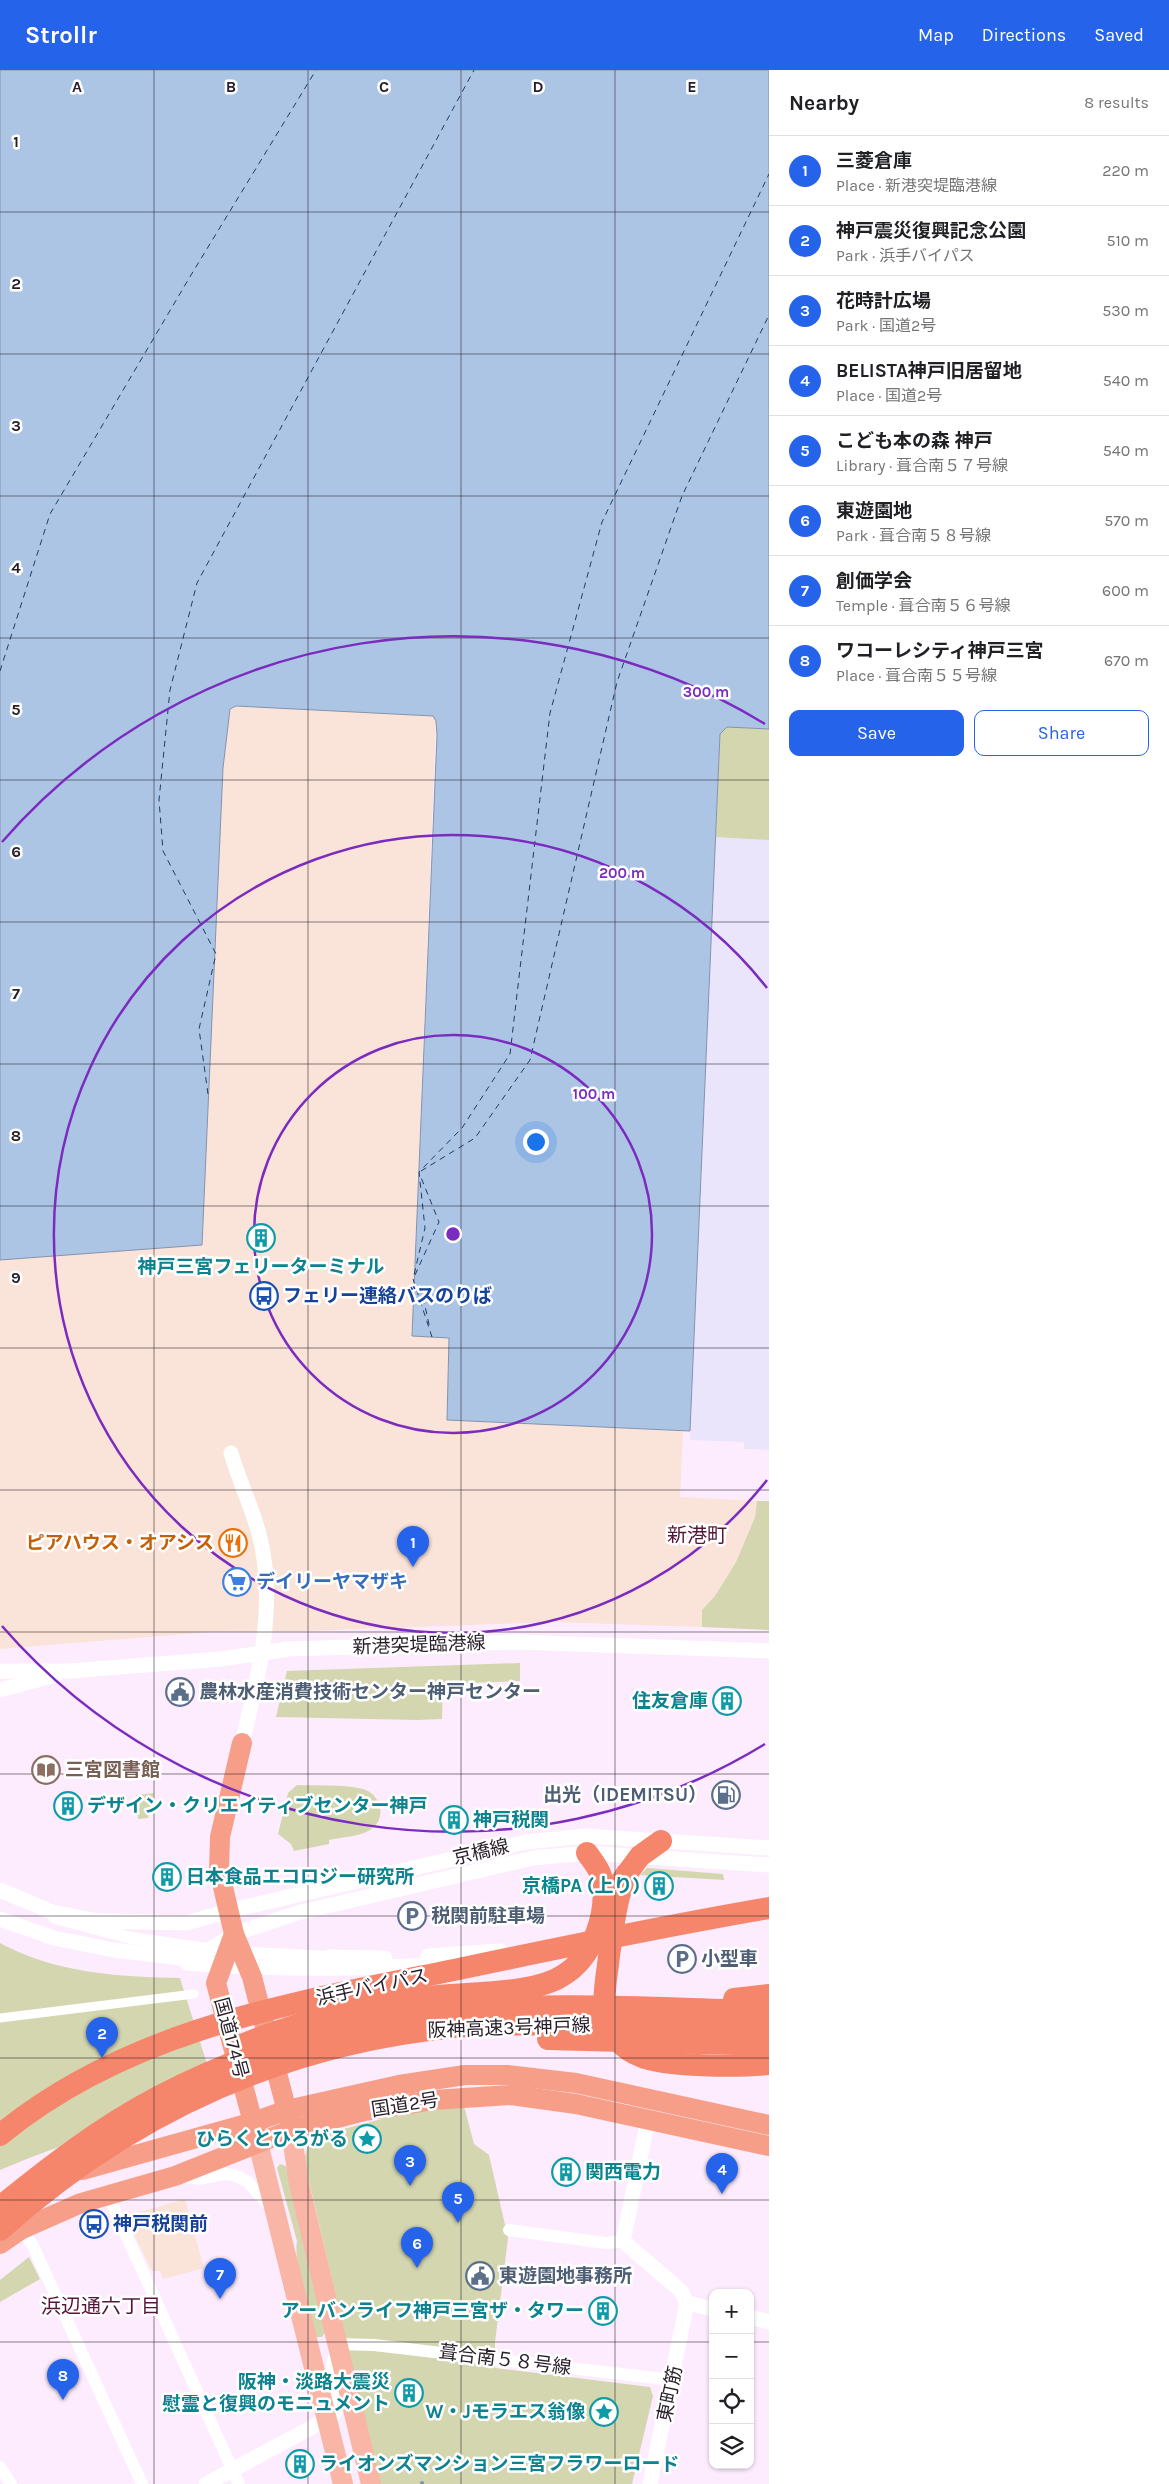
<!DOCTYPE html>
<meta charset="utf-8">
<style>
:root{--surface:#fff;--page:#f2f2f2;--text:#202124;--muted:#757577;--line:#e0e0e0;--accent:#2563eb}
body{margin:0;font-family:Karla,"Noto Sans JP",sans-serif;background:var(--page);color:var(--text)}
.controls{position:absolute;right:15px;bottom:15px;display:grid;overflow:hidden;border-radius:10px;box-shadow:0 1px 4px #0004}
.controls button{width:45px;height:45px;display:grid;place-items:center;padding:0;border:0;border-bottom:1px solid var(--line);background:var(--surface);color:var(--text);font:25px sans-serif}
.you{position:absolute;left:535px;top:1071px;width:18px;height:18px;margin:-12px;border:4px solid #fff;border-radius:50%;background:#1a73e8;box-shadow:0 0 0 8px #1a73e833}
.badge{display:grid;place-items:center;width:32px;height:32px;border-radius:50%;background:var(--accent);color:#fff;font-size:16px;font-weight:700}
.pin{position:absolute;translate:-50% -41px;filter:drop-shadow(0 1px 2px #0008)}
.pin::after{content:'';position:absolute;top:26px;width:18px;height:15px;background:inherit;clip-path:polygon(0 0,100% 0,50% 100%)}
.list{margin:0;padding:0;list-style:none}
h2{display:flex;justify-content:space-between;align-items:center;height:65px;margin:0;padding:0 20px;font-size:21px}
h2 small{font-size:16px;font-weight:400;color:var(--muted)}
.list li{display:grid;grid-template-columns:32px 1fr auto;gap:15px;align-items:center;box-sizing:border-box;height:70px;padding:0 20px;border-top:1px solid var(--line)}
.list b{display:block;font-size:19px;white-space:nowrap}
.list p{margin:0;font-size:16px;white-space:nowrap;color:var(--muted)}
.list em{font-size:16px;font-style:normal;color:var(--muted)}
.actions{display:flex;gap:10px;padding:15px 20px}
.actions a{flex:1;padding:11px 0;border:1px solid var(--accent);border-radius:10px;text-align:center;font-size:18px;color:var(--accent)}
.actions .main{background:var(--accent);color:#fff}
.icon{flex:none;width:28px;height:28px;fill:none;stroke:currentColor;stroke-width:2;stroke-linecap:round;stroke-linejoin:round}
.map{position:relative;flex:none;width:769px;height:2414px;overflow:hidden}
header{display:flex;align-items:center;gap:30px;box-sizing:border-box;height:70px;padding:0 25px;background:var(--accent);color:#fff}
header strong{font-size:24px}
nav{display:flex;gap:28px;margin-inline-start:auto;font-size:18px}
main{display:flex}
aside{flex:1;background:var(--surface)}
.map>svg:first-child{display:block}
.commercial{fill:#ebe5fb}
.industrial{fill:#fae3d8}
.green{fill:#d3d6af}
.water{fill:#acc5e5;stroke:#8493ad}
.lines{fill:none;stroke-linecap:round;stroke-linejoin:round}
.stream{stroke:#8493ad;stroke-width:4}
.ferry{stroke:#1a3d66;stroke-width:1;stroke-dasharray:6 5;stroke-linecap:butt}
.pedestrian{stroke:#fff;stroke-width:9}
.minor{stroke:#fff;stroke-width:12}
.tertiary{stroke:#fff;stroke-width:15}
.primary{stroke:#f9b6a6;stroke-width:20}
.trunk{stroke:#f79e88;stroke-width:20}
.motorway{stroke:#f5866b;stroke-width:22}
.grid{fill:none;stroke:#281e29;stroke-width:1;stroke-opacity:0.55}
.ring{fill:none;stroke:#7b2cbf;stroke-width:2.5}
.labels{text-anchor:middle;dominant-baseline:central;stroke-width:5;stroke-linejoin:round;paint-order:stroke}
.culture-label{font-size:19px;font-weight:bold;fill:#0d838f;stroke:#fff;text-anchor:end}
.transit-label{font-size:19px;font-weight:bold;fill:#164399;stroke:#fff;text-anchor:start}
.food-label{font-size:19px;font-weight:bold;fill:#c56008;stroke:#fff;text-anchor:end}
.shop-label{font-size:19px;font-weight:bold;fill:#366cbe;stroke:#fff;text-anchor:start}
.street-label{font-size:19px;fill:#281e29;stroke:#fff}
.service-label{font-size:19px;font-weight:bold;fill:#4e5e75;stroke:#fff;text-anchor:start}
.education-label{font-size:19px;font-weight:bold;fill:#785e54;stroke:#fff;text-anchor:start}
.neighbourhood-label{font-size:20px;fill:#541638;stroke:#fff}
.grid-label{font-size:16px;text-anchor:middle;font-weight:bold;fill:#281e29;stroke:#fff;stroke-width:5;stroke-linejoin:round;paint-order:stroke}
.centre{fill:#7b2cbf;stroke:#fff;stroke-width:2.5}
.ring-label{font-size:15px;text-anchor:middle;font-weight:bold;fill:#7b2cbf;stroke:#fff;stroke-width:5;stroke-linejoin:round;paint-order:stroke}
</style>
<header>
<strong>Strollr</strong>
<nav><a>Map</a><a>Directions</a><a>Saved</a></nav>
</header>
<main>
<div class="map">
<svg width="769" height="2414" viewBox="0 0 769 2414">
<rect width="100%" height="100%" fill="#fdecfe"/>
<!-- commercial -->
<path class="commercial" d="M 769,659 L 769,1380 L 744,1379 L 744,1372 L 690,1370 L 720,664 Z"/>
<!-- industrial -->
<g class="industrial">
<path d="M 236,636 L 433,646 L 436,651 L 412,1266 L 449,1268 L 447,1350 L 683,1361 L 680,1427 L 757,1431 L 755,1446 L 736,1492 L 715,1526 L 702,1540 L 702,1557 L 553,1552 L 305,1561 L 210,1562 L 0,1579 L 0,1190 L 202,1175 L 223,698 L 228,641 Z"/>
<path d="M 185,2129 L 204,2198 L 163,2209 L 160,2201 L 152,2201 L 125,2146 Z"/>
</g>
<!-- green -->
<g class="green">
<path d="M 727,657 L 769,659 L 769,770 L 716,767 L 720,664 Z"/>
<path d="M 757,1431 L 769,1431 L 769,1560 L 702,1557 L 702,1540 L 715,1526 L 736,1492 L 755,1447 Z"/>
<path d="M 520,1593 L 520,1611 L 443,1614 L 442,1649 L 417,1650 L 276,1647 L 287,1601 Z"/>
<path d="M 297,1715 C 316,1716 345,1714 363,1719 C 381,1724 388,1749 370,1760 C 359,1767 342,1767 329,1770 L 329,1774 L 294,1781 L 291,1774 L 278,1764 L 288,1723 Z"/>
<path d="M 154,1723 L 148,1748 L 138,1749 L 136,1725 Z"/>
<path d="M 647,1798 L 723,1804 L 724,1810 L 640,1805 Z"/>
<path d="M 0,1873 C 54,1903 120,1907 180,1908 L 217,2026 C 143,2048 71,2070 0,2100 Z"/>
<path d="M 464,2036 L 474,2074 L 489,2085 L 508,2168 L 495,2272 L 495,2298 L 650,2317 L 653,2326 L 632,2414 L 380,2414 L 304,2090 L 308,2075 L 317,2066 L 397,2045 Z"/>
<path d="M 280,2094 L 286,2096 L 326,2261 L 322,2267 L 315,2267 C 309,2243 293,2194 297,2171 L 277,2098 Z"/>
<path d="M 29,2187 L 40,2209 L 0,2232 L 0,2210 Z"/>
</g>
<!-- water -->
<path class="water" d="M 0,0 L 769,0 L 769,659 L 727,657 L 720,664 L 690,1361 L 447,1350 L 449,1268 L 412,1266 L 437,665 L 436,651 L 433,646 L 236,636 L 230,639 L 223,698 L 202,1175 L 0,1190 Z"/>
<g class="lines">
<!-- stream -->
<path class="stream" d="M 422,2413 L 422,2414"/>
<!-- ferry -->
<g class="ferry">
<path d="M 0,601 L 50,444 L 191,205 L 316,0"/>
<path d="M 208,1024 L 199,959 L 216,884 L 163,781 L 159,730 L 170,620 L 197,513 L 474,0"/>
<path d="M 421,1101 L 475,1068 L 530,990 L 617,612 L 682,426 L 769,245"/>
<path d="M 415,1205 L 439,1152 L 420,1105"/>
<path d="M 417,1218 L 425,1236 L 430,1259"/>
<path d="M 432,1267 L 413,1209 L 425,1158 L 419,1102 L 462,1058 L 510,984 L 550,643 L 602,452 L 769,104"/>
</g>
<!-- pedestrian -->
<path class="pedestrian" d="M 0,1948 L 194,1924"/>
<!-- minor -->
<g class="minor">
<path d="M 55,1848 L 131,1868 L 214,1880"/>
<path d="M 236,1882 L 329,1887"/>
<path d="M 180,2106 L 200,2109 L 224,2104 L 234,2105 L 247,2111 L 271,2138"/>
<path d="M 108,2125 L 239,2414"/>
<path d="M 22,2159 L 33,2176 L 142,2414"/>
<path d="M 509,2160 L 606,2173 L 623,2171"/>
<path d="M 337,2274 L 374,2275 L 673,2310"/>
<path d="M 0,2397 L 11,2414"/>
</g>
<!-- tertiary -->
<g class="tertiary">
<path d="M 231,1383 C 240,1415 256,1444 262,1477 C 275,1544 258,1608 242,1673"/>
<path d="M 0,1601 L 70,1601 L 221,1589 L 289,1579 L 518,1572 L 769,1581"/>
<path d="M 0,1620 L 56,1605"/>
<path d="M 0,1820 L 52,1842 L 98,1851 L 187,1853 L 228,1841 L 526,1772 L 586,1766 L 769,1778"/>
<path d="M 0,1849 L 54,1868 L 114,1880 L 181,1888 L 200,1886 L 234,1864 L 297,1843 L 533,1788 L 587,1783 L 769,1795"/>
<path d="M 428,1886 L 500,1881"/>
<path d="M 329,1887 L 385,1888"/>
<path d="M 187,1893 C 272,1900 356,1900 441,1894"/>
<path d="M 648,2050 L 623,2171 L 681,2221 L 687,2233"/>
<path d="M 687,2233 L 713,2239"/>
<path d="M 750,2247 L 769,2252"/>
<path d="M 206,2414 L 331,2347 C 349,2327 323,2302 339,2281"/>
<path d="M 650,2414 L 687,2233"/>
</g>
<!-- primary -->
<g class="primary">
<path d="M 291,2060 L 299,2114 L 371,2414"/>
<path d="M 258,2073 L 343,2414"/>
</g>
<!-- trunk -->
<g class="trunk">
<path d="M 242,1673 L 220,1767 L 219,1800 L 234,1864 L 252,1907 L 290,2053"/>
<path d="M 234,1864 L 216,1913 L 256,2064"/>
<path d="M 82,2100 L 254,2052 L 287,2040 L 399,2015 L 465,2005 L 507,2005 L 576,2013 L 769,2055"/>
<path d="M 0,2174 L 22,2159 L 81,2133 L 175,2106 L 291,2060 L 364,2041 L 433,2030 L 511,2025 L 576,2034 L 769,2076"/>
</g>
<!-- motorway -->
<g class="motorway">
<path d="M 626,1804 C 616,1830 613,1858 609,1886 C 607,1906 602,1927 606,1947 C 610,1964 623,1980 640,1986 C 666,1997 739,1997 769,1994"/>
<path d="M 617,1817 L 640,1786 L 661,1771"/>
<path d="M 734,1929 L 769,1925"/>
<path d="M 548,1969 L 769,1975"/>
<path d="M 237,1977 C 302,1949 369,1936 439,1926 C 474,1922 534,1924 562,1906 C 593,1888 610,1841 601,1806 C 599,1798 592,1790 587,1783"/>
<path d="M 0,2065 C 128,1959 296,1932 454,1900 C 558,1878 664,1856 769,1838"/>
<path d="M 0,2137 C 50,2096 101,2057 158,2027 C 249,1979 355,1948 457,1940 C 561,1932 665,1939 769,1941"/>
<path d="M 0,2160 C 129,2044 282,1974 455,1957 C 487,1954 519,1955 550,1954 C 623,1954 696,1957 769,1958"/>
</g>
</g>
<!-- grid -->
<path class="grid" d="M 154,0 L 154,2414M 308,0 L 308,2414M 461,0 L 461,2414M 615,0 L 615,2414M 0,142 L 769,142M 0,284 L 769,284M 0,426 L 769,426M 0,568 L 769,568M 0,710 L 769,710M 0,852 L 769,852M 0,994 L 769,994M 0,1136 L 769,1136M 0,1278 L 769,1278M 0,1420 L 769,1420M 0,1562 L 769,1562M 0,1704 L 769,1704M 0,1846 L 769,1846M 0,1988 L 769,1988M 0,2130 L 769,2130M 0,2272 L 713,2272M 750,2272 L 769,2272"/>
<!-- distance rings -->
<g class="ring">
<circle cx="453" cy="1164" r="199"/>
<path d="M767 1410A399 399 0 1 1 767 918"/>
<path d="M765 1674A598 598 0 0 1 2 1556M2 772A598 598 0 0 1 765 654"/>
</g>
<!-- icons -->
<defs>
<symbol id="building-ring" viewBox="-11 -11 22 22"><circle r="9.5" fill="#fff" stroke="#0f9aa8" stroke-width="1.5"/><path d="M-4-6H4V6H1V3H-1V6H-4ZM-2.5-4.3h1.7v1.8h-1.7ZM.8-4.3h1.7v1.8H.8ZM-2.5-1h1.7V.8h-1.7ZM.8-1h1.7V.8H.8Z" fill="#0f9aa8"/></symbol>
<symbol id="bus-ring" viewBox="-11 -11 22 22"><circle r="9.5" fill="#fff" stroke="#1a4fb4" stroke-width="1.5"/><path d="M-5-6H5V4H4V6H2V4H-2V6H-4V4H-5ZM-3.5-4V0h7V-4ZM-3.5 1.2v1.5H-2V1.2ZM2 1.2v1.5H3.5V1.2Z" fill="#1a4fb4"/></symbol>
<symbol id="restaurant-ring" viewBox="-11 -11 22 22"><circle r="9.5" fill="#fff" stroke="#e8710a" stroke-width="1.5"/><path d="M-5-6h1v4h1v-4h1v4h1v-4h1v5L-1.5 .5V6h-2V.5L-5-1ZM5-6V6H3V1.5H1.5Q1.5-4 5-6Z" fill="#e8710a"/></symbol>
<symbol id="supermarket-ring" viewBox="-11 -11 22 22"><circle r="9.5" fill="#fff" stroke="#3f7fe0" stroke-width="1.5"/><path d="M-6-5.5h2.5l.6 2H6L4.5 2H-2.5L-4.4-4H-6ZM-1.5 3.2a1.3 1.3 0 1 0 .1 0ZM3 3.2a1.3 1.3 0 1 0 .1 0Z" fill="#3f7fe0"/></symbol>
<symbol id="civic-ring" viewBox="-11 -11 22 22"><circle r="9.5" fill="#fff" stroke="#5c6f8a" stroke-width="1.5"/><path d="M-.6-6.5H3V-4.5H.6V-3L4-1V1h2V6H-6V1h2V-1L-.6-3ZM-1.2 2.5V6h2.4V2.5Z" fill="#5c6f8a"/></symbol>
<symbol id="library-ring" viewBox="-11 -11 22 22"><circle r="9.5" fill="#fff" stroke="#8d6e63" stroke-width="1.5"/><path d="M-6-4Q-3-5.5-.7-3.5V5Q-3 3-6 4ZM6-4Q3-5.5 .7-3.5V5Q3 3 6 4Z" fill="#8d6e63"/></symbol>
<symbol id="fuel-ring" viewBox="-11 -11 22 22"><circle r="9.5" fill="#fff" stroke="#5c6f8a" stroke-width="1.5"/><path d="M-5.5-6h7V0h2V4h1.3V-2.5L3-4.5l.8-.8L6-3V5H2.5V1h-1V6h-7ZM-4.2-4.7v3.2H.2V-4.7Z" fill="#5c6f8a"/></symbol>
<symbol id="parking-ring" viewBox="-11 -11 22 22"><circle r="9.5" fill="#fff" stroke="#5c6f8a" stroke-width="1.5"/><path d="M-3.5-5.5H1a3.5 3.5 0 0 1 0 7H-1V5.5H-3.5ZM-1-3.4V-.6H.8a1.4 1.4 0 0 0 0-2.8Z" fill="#5c6f8a"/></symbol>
<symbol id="sight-ring" viewBox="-11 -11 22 22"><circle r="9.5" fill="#fff" stroke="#0f9aa8" stroke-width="1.5"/><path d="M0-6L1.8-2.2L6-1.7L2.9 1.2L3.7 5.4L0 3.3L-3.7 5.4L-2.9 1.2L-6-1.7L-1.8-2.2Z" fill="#0f9aa8"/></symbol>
</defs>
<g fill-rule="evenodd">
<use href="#building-ring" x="245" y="1152" width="32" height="32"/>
<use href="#bus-ring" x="248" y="1210" width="32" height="32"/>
<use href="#restaurant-ring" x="217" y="1457" width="32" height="32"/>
<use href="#supermarket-ring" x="221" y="1496" width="32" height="32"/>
<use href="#civic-ring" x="164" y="1606" width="32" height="32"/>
<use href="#building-ring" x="711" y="1615" width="32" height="32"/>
<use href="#library-ring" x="30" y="1684" width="32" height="32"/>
<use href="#fuel-ring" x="710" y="1709" width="32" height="32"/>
<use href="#building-ring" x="52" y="1720" width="32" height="32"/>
<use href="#building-ring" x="438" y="1734" width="32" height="32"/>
<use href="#building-ring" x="151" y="1791" width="32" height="32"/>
<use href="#building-ring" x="643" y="1800" width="32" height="32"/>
<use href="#parking-ring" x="396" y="1830" width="32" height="32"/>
<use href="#parking-ring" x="666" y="1873" width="32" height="32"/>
<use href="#sight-ring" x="351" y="2053" width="32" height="32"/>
<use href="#building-ring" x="550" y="2086" width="32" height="32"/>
<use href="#bus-ring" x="78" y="2138" width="32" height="32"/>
<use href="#civic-ring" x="464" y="2190" width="32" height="32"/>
<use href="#building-ring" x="587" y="2225" width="32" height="32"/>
<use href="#building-ring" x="393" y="2307" width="32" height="32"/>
<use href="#sight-ring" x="588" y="2326" width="32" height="32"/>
<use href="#building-ring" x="284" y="2378" width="32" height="32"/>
</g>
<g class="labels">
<!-- culture labels -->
<g class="culture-label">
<text x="261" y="1197" text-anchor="middle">神戸三宮フェリーターミナル</text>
<text x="708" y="1631">住友倉庫</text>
<text x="87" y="1736" text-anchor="start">デザイン・クリエイティブセンター神戸</text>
<text x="473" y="1750" text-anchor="start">神戸税関</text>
<text x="186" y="1807" text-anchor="start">日本食品エコロジー研究所</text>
<text x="640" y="1816">京橋PA (上り)</text>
<text x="348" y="2069">ひらくとひろがる</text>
<text x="585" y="2102" text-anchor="start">関西電力</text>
<text x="584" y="2241">アーバンライフ神戸三宮ザ・タワー</text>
<text x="390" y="2312">阪神・淡路大震災<tspan x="390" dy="22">慰霊と復興のモニュメント</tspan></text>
<text x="585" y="2342">W・Jモラエス翁像</text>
<text x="319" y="2394" text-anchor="start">ライオンズマンション三宮フラワーロード</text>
</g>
<!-- transit labels -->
<g class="transit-label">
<text x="283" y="1226">フェリー連絡バスのりば</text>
<text x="113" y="2154">神戸税関前</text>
</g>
<!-- food labels -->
<g class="food-label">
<text x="214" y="1473">ピアハウス・オアシス</text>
</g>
<!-- shop labels -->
<g class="shop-label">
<text x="256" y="1512">デイリーヤマザキ</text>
</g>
<!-- street labels -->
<g class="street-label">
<text transform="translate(419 1575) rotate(-2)">新港突堤臨港線</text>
<text transform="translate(481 1782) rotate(-13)">京橋線</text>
<text transform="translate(372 1917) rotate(-12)">浜手バイパス</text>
<text transform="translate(509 1958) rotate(-2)">阪神高速3号神戸線</text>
<text transform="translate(231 1968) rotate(75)">国道174号</text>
<text transform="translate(405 2035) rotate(-9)">国道2号</text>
<text transform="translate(505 2290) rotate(7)">葺合南５８号線</text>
<text transform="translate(670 2324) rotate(-78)">東町筋</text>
</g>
<!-- service labels -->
<g class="service-label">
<text x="199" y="1622">農林水産消費技術センター神戸センター</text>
<text x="707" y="1725" text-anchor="end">出光（IDEMITSU）</text>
<text x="431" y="1846">税関前駐車場</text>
<text x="701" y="1889">小型車</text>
<text x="499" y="2206">東遊園地事務所</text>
</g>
<!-- education labels -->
<g class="education-label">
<text x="65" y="1700">三宮図書館</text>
</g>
<!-- neighbourhood labels -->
<g class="neighbourhood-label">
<text x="697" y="1465">新港町</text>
<text x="101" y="2236">浜辺通六丁目</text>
</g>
</g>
<g class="grid-label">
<text x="77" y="22">A</text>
<text x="231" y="22">B</text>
<text x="384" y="22">C</text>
<text x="538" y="22">D</text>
<text x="692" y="22">E</text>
<text x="16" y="77">1</text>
<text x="16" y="219">2</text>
<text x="16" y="361">3</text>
<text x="16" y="503">4</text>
<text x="16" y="645">5</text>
<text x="16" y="787">6</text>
<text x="16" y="929">7</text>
<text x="16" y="1071">8</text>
<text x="16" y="1213">9</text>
</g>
<circle cx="453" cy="1164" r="8" class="centre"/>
<g class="ring-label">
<text x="706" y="627">300 m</text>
<text x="622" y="808">200 m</text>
<text x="594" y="1029">100 m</text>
</g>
</svg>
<div class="controls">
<button>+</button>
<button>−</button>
<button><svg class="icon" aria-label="locate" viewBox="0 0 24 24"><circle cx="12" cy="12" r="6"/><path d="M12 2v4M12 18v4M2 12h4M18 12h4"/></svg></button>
<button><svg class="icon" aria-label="layers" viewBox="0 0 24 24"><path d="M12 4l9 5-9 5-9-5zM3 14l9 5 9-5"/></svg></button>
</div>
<div class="you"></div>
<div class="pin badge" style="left:413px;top:1497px">1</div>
<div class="pin badge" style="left:102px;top:1988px">2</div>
<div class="pin badge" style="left:410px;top:2116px">3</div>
<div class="pin badge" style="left:722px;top:2124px">4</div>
<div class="pin badge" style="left:458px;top:2153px">5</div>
<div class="pin badge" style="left:417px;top:2198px">6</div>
<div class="pin badge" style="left:220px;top:2229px">7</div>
<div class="pin badge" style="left:63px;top:2330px">8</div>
</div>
<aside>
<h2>Nearby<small>8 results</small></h2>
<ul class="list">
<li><span class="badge">1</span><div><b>三菱倉庫</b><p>Place · 新港突堤臨港線</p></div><em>220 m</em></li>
<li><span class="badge">2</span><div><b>神戸震災復興記念公園</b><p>Park · 浜手バイパス</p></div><em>510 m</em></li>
<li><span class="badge">3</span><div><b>花時計広場</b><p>Park · 国道2号</p></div><em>530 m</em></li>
<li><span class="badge">4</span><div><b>BELISTA神戸旧居留地</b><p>Place · 国道2号</p></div><em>540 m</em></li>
<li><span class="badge">5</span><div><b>こども本の森 神戸</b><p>Library · 葺合南５７号線</p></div><em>540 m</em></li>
<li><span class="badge">6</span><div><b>東遊園地</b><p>Park · 葺合南５８号線</p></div><em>570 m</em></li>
<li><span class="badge">7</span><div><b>創価学会</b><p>Temple · 葺合南５６号線</p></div><em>600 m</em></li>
<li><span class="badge">8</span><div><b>ワコーレシティ神戸三宮</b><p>Place · 葺合南５５号線</p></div><em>670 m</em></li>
</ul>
<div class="actions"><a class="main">Save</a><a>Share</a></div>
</aside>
</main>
